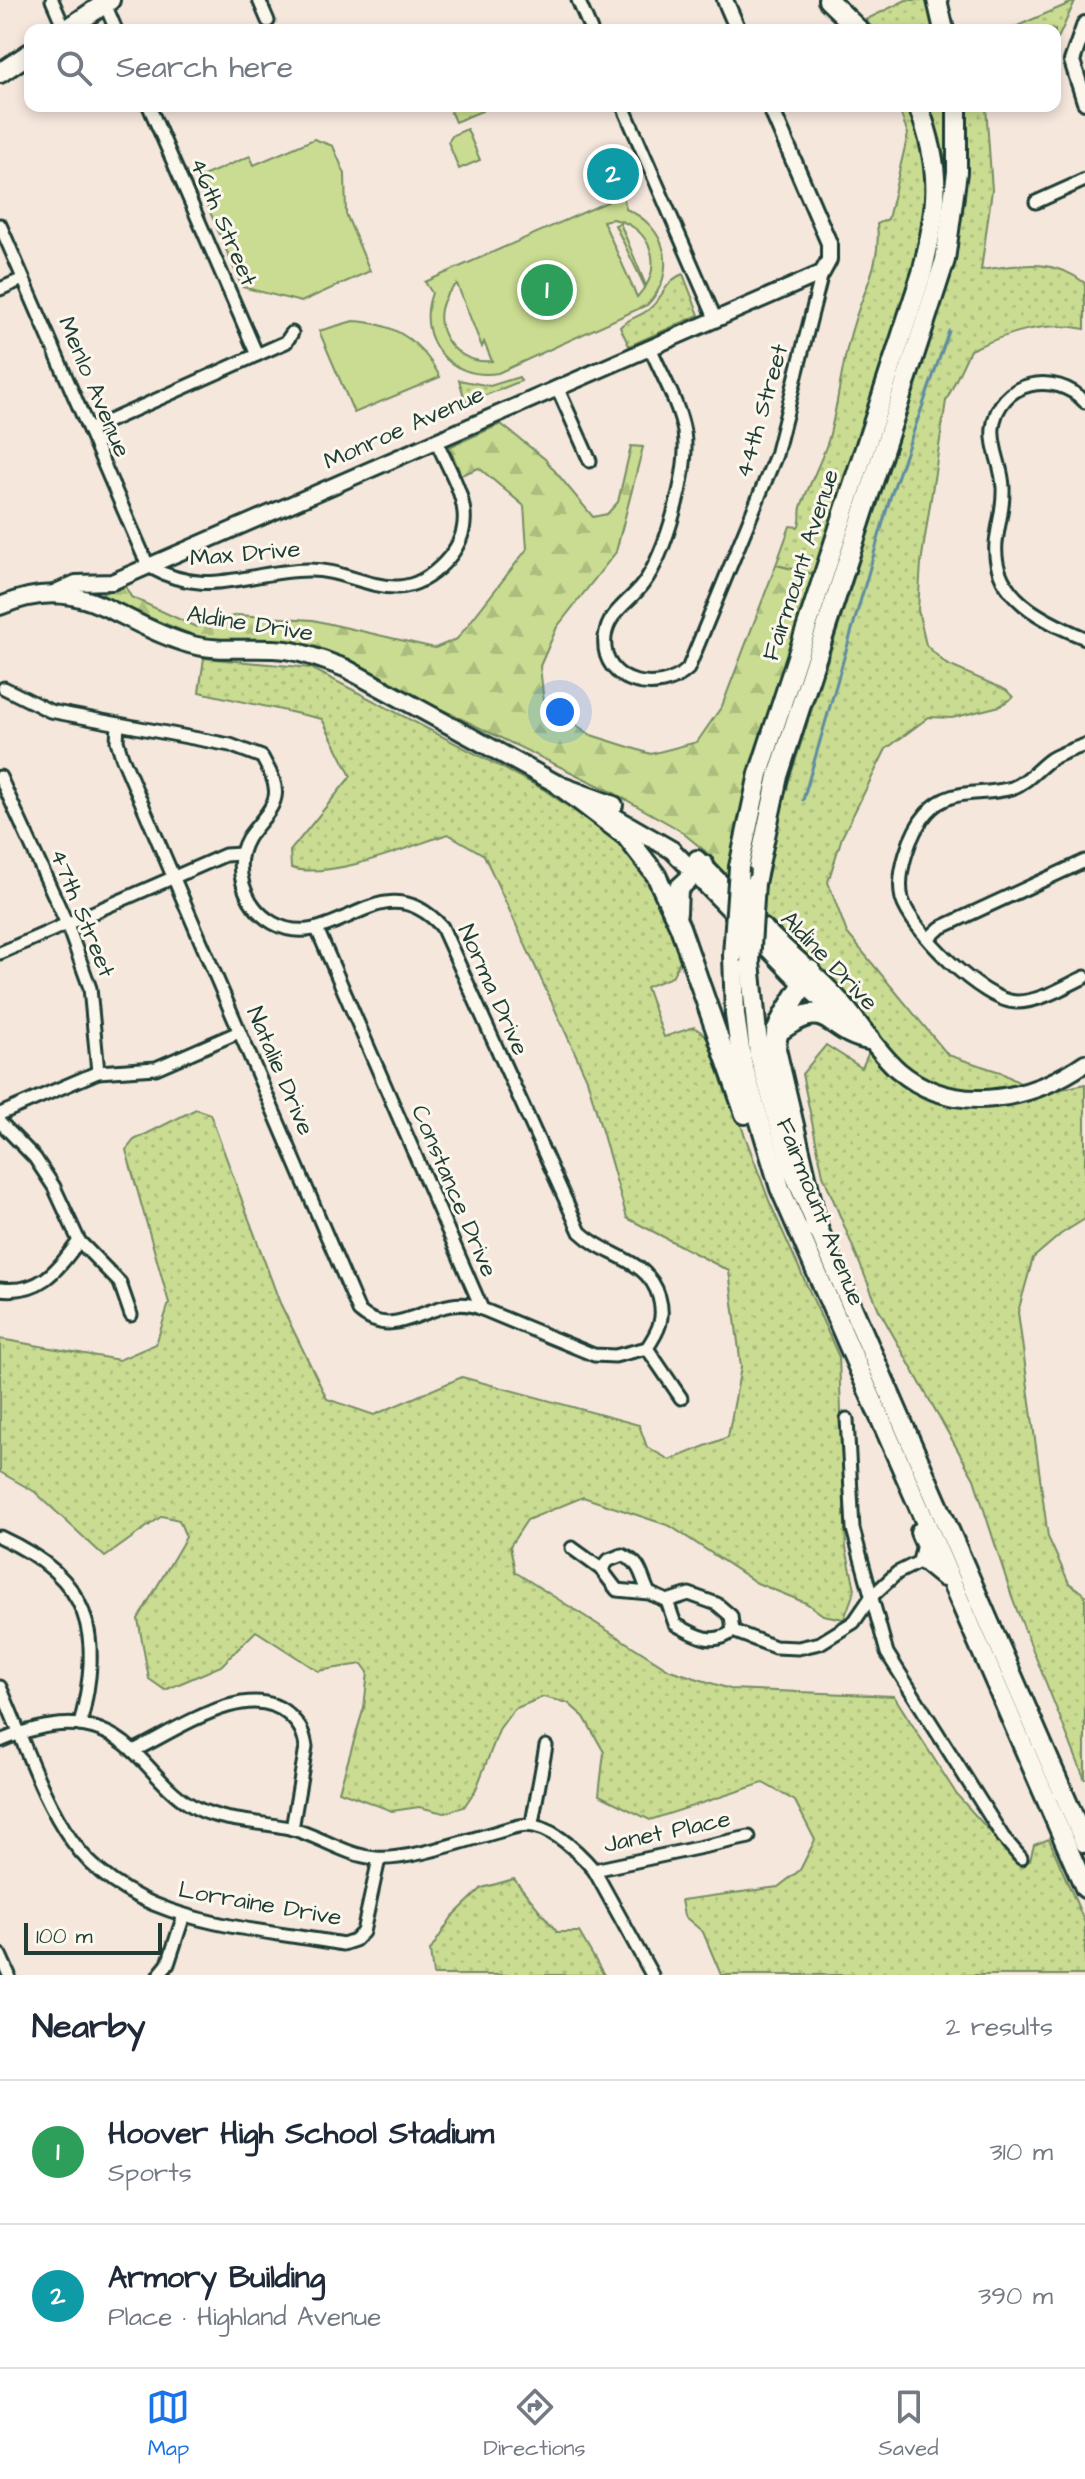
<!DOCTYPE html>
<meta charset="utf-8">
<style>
:root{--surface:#fff;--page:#f6f6f7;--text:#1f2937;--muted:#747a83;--line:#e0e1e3;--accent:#1a73e8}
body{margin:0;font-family:"Architects Daughter",sans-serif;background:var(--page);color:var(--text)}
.scale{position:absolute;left:24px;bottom:20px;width:138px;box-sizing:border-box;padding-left:8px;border:4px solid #1f3d34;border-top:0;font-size:22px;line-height:28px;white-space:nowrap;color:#1f3d34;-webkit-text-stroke:6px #fbf7ec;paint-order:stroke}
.you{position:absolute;left:560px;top:712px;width:28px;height:28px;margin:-20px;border:6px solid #fff;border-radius:50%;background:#1a73e8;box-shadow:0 0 0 12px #1a73e833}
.badge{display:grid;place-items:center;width:52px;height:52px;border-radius:50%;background:var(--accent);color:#fff;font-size:26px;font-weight:700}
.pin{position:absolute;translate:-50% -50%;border:4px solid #fff;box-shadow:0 2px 8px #0006}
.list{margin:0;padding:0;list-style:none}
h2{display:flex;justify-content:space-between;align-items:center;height:104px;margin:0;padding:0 32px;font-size:34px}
h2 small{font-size:26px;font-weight:400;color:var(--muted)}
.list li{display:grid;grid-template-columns:52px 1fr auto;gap:24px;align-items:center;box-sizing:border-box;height:144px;padding:0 32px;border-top:2px solid var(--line)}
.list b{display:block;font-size:30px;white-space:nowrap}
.list p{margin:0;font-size:26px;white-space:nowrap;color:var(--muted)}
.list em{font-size:26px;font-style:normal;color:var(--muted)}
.icon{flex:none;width:44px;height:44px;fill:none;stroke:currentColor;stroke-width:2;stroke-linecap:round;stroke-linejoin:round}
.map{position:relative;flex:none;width:1085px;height:1975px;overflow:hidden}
.search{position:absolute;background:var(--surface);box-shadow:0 4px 12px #0003;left:24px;right:24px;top:24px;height:88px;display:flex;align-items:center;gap:20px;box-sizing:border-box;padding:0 28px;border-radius:16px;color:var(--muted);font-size:30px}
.sheet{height:392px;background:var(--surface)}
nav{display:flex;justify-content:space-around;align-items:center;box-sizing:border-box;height:112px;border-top:2px solid var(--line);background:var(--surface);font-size:22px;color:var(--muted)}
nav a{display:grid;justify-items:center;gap:4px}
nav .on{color:var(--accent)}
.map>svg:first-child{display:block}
.grass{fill:url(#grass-dots);stroke:#748c62;stroke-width:2}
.forest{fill:url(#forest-firs);stroke:#748c62;stroke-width:2}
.garden{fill:#c9dc91;stroke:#748c62;stroke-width:2;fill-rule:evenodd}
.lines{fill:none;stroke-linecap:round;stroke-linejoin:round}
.stream{stroke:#618ca1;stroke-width:3}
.minor-casing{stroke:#1f3d34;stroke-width:17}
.tertiary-casing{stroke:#1f3d34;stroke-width:20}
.secondary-casing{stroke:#1f3d34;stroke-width:22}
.primary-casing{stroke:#1f3d34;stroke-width:24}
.motorway-casing{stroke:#1f3d34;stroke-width:26}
.minor{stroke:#fbf7ec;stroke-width:11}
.tertiary{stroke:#fbf7ec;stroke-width:14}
.secondary{stroke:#fbf7ec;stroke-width:16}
.primary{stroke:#fbf7ec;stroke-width:18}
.motorway{stroke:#fbf7ec;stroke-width:20}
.primary-bridge-casing{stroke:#1f3d34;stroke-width:24;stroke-linecap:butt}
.primary-bridge{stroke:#fbf7ec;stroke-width:18}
.labels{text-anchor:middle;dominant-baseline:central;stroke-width:6;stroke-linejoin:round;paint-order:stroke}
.street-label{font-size:24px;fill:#1f3d34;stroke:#fbf7ec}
</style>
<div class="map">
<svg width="1085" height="1975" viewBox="0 0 1085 1975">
<defs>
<pattern id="grass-dots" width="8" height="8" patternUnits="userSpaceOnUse" patternTransform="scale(2)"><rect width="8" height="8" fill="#c9dc91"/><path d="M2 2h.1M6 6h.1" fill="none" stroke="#acbe7e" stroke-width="1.8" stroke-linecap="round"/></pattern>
<pattern id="forest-firs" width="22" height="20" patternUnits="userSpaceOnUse" patternTransform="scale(2)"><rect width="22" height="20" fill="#c9dc91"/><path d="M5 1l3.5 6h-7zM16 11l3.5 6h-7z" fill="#acbe7e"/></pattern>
</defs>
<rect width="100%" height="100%" fill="#f6e7dd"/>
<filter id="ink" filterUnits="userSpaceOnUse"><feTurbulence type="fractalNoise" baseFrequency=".0125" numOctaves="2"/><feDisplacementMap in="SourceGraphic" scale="16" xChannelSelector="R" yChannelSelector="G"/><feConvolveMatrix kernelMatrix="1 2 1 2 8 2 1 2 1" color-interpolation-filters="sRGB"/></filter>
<g filter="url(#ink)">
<!-- grass -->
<g class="grass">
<path d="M 906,0 L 931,0 L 938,30 L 875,30 L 865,20 Z"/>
<path d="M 1075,1 L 1055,45 L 1055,30 L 1008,30 Z"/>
<path d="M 448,106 L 480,106 L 482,111 L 455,122 Z"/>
<path d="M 898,106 L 910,106 L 917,120 L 929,181 L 926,219 L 913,279 L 817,575 L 776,565 L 790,526 L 798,527 C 803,519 798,512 802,504 C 810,483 821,462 828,441 C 839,403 841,364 853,326 C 863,291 882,263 877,224 L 888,219 L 908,134 Z"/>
<path d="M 929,106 L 950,106 L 951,182 L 946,182 L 944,156 Z"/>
<path d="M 967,106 L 986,106 L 992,190 L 981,270 C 1020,265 1051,257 1085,283 L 1085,329 C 1044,320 1006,334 970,350 L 946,401 L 921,563 L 918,610 L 926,645 L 946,664 L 1006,690 L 1013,697 L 1000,706 L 952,718 L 929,717 L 886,749 L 842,837 L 828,882 L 847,933 L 948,1055 L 1000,1072 L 1040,1094 L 1085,1084 L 1085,1219 L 1061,1234 L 1033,1258 L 1018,1312 L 1048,1537 L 1069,1583 L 1085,1595 L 1085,1780 L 1014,1603 L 974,1479 L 879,1310 L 823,1175 L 802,1074 L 826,1045 L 862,1068 L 878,1031 L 761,912 L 778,815 L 953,269 L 965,198 Z"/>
<path d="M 683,274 L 699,315 L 629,346 L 620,327 C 627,319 639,317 648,310 C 664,298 664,281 683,274 Z"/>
<path d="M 519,377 L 521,381 L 466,403 L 459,380 L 490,386 Z"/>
<path d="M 204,658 L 311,668 L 543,789 L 626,847 L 651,879 L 681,959 L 672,977 L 646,987 L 664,1037 L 694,1027 L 708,1037 L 770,1203 L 839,1357 L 846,1548 L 855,1589 L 844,1619 L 823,1615 L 806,1603 L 757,1583 L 670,1526 L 583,1497 L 527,1520 L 510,1546 L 515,1572 L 670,1670 L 730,1689 L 894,1696 L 957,1795 L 1022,1867 L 1030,1860 L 1034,1845 L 1049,1839 L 1085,1923 L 1085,1975 L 721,1975 L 703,1932 L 684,1916 L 681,1900 L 778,1887 L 800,1870 L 815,1840 L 795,1801 L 763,1783 L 650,1820 L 599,1795 L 604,1752 L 584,1717 L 568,1703 L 543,1697 L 514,1709 L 500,1728 L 476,1789 L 464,1807 L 444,1813 L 419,1807 L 392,1811 L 339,1791 L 364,1707 L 368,1672 L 362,1664 L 318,1671 L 256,1631 L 221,1666 L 165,1690 L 149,1679 L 138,1619 L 186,1537 L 179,1520 L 162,1516 L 105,1557 L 35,1492 L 0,1472 L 0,1339 L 119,1360 L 156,1344 L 169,1303 L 126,1150 L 134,1140 L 196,1109 L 210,1114 L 280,1303 L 327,1399 L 374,1415 L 462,1377 L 639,1425 L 647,1447 L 670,1460 L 728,1437 L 741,1367 L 729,1271 L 627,1218 L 587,1079 L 484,855 L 448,834 C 408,847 331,880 291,868 L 290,851 L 351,776 L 322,719 L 199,692 Z"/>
<path d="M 514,1879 L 557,1932 L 579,1932 L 604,1975 L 433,1975 L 430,1951 L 452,1917 L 482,1888 Z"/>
</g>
<!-- forest -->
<path class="forest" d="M 501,424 L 545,459 L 593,517 L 607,514 L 618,502 L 631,446 L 643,447 L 616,552 L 557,627 L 540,666 L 544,703 L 591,735 L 651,754 L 697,742 L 722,706 L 776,565 L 817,575 L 752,765 L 729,880 L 705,851 L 678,829 L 612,792 L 396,687 L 296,646 L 203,639 L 96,596 L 125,585 L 131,597 L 196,627 L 237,615 L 313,620 L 435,648 L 457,639 L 527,549 L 524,506 L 479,468 L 461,475 L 449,447 Z"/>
<!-- garden -->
<g class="garden">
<path d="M 467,129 L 480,160 L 459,169 L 448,142 L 453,135 Z"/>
<path d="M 314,139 L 333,146 L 345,174 L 346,214 L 370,271 L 301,302 L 242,287 L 196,179 L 250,156 L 254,165 Z"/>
<path d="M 623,195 L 626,209 C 667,226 679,273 647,305 L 498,373 C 450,381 415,339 432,293 L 425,282 ZM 612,219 C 645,224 663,257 646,286 L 620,223 L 615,225 L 645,287 L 637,297 L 603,221 ZM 457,284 L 482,347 L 484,342 L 492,361 C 448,366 421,313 457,284 Z"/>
<path d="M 353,321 C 395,323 421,341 440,377 L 354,413 L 319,331 Z"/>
</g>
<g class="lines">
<!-- stream -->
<path class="stream" d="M 803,800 L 890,498 L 949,331"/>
<defs>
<g id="minor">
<path d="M 52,0 L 65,30"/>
<path d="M 259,0 L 268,21"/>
<path d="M 578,0 L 591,30"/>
<path d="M 105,4 L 116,30"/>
<path d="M 149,106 L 257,355"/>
<path d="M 623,106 L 715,318"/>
<path d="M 1036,202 L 1085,180"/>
<path d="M 0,225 L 148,566 C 209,600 245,571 308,570 C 339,569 368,588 398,587 C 417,586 432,576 445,562 C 484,521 455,484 436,440"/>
<path d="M 0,289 L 23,279"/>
<path d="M 650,347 C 661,374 679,403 684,432 C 690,469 666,554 643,584 C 630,602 608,612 605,637 C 600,685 660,696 688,669 L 776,455 L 822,273"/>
<path d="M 557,387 L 590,461"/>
<path d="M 1085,402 C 1056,370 998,380 993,428 C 991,448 1003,468 1003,488 C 1004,507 998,524 996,543 C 991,597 1044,621 1085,638"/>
<path d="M 89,430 L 286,342 L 292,333"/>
<path d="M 4,688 L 50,711 L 230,745 L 262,757 C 268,769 278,783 275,797 C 272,812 256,825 248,838 C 231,867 244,906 273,923 C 334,957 380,859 442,927 L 580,1232 C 607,1258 648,1258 659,1297 C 665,1318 659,1330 647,1348"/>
<path d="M 118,724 L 117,741 L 122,757 L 359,1311 C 399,1347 436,1288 482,1309"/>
<path d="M 1085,745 C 1074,749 1061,753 1051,759 C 1038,768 1028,782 1012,788 C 981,797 950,786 927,813 C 910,832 896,874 902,899 C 911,930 983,1002 1017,1002 C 1040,1002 1065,986 1085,977"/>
<path d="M 0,777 L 67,924 L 90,988 L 98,1072"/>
<path d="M 317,929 L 482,1309 L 594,1355 L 615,1356 L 647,1348"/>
<path d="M 929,938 L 940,928 L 1085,861"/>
<path d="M 0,953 L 225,855 L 241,854"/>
<path d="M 0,1114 L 98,1072 L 156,1068 L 239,1032"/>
<path d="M 0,1122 L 35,1158 L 54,1187 L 79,1241 L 120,1283 L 131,1315"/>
<path d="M 0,1289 C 41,1294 57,1270 79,1241"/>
<path d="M 647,1348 L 681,1398"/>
<path d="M 847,1419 L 853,1529 L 887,1653 L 1003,1837 L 1021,1858"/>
<path d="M 0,1537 C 92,1579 103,1633 80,1725"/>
<path d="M 572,1548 L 601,1569"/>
<path d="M 649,1593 C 640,1575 642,1563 622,1555 L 609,1560 L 601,1569 L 617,1590 L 649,1593 L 667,1601"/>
<path d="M 689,1594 L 717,1604 L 731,1616 L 733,1631 C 713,1647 695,1635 675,1624 L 667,1601 Z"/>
<path d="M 733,1631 L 775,1647 L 798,1648 L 820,1643 L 854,1622 L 871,1597 L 897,1573 L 923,1560"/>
<path d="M 0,1687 C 23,1738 40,1796 72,1841 C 132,1926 250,1927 343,1944 L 355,1940 L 363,1932 L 379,1859"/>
<path d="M 0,1741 C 45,1722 91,1713 131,1749 C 151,1767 166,1790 189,1804 C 217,1822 257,1821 289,1828 C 318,1835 346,1856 376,1858 C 412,1861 481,1835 519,1826 C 546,1820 577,1850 594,1870 L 652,1975"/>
<path d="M 133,1751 C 174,1732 250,1677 289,1715 C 300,1725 304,1733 306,1747 L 292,1829"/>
<path d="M 532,1823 L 546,1746"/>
<path d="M 594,1870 L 749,1837"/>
<path d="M 0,1955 L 9,1975"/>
<path d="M 159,1975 L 168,1964 L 184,1915"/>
</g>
<g id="tertiary">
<path d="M 725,0 L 738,30"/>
<path d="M 1085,24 L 1072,61 L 1085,102"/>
<path d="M 56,592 L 76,583 L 112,582 L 822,273 L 829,260 L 829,243 L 770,106"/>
</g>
<g id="secondary">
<path d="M 0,606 C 82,571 116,623 189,644 C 220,653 254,646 286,650 C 307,653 325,661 345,668 L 568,790"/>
<path d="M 565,787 L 614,805"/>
<path d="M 599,808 L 672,850 L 795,976 L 849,1024"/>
<path d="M 697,859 L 742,905"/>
<path d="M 764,928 C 789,954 819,976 843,1004 C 862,1026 876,1050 898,1070 C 953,1117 1030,1101 1085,1063"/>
</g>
<g id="primary">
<path d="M 828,0 L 859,30"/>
<path d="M 937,0 L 944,30"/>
<path d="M 66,30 L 110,0"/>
<path d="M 0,73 L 30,53"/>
<path d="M 559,785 L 626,836 L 656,875 L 680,927 L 745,1114"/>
<path d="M 739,867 L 759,774 L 922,273 C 938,208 943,170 918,106"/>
<path d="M 755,883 L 778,776 L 945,260 L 957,172 L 957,106"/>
<path d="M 677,913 L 678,889 L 704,865"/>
<path d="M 733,955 L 735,1015 L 742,1062 L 780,1188 L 1085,1888"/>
<path d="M 750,962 L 759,1055 L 793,1171 L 1085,1843"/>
<path d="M 920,1532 L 926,1546 L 923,1560 L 944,1577"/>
</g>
<g id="motorway">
<path d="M 810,971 C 798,1000 776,1017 775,1049 L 817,1228"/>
<path d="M 777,1032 C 831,993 823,1030 869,1039"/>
</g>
</defs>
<!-- minor casing -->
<use href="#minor" class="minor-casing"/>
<!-- tertiary casing -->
<use href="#tertiary" class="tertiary-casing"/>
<!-- secondary casing -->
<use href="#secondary" class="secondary-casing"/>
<!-- primary casing -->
<use href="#primary" class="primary-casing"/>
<!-- motorway casing -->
<use href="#motorway" class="motorway-casing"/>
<!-- minor -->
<use href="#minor" class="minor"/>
<!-- tertiary -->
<use href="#tertiary" class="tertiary"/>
<!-- secondary -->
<use href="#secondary" class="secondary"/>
<!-- primary -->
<use href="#primary" class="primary"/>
<!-- motorway -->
<use href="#motorway" class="motorway"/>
<defs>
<g id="primary-bridge">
<path d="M 733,955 L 739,867"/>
<path d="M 750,962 L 755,883"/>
</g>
</defs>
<!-- primary-bridge casing -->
<use href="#primary-bridge" class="primary-bridge-casing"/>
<!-- primary-bridge -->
<use href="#primary-bridge" class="primary-bridge"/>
</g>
</g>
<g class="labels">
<!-- street labels -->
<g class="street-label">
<text transform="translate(223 222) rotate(67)">46th Street</text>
<text transform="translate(94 387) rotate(67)">Menlo Avenue</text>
<text transform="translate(762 411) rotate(-74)">44th Street</text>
<text transform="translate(404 428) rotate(-24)">Monroe Avenue</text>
<text transform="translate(245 554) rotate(-5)">Max Drive</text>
<text transform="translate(801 565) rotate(-72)">Fairmount Avenue</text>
<text transform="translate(250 624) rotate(9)">Aldine Drive</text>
<text transform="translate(82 913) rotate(68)">47th Street</text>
<text transform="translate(829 961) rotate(46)">Aldine Drive</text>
<text transform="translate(493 990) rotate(66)">Norma Drive</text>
<text transform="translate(280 1071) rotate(67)">Natalie Drive</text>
<text transform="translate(454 1191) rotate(67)">Constance Drive</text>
<text transform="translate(820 1212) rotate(68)">Fairmount Avenue</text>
<text transform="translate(667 1832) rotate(-12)">Janet Place</text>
<text transform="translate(260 1904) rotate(10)">Lorraine Drive</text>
</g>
</g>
</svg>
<div class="scale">100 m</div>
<div class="you"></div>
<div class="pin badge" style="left:547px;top:290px;background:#2e9e5b">1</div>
<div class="pin badge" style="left:613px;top:174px;background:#0f9aa8">2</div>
<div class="search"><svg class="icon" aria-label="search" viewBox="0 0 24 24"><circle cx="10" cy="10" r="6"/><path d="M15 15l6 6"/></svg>Search here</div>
</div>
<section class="sheet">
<h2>Nearby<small>2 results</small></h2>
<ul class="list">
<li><span class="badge" style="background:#2e9e5b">1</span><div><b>Hoover High School Stadium</b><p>Sports</p></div><em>310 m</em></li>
<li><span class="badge" style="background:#0f9aa8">2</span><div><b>Armory Building</b><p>Place · Highland Avenue</p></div><em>390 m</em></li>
</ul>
</section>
<nav>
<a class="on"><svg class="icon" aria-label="map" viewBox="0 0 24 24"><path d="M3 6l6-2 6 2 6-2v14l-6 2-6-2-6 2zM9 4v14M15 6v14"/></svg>Map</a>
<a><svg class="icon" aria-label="directions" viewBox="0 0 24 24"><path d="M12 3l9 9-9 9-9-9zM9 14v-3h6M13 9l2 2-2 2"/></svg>Directions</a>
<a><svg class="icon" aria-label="saved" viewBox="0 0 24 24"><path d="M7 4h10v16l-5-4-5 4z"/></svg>Saved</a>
</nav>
